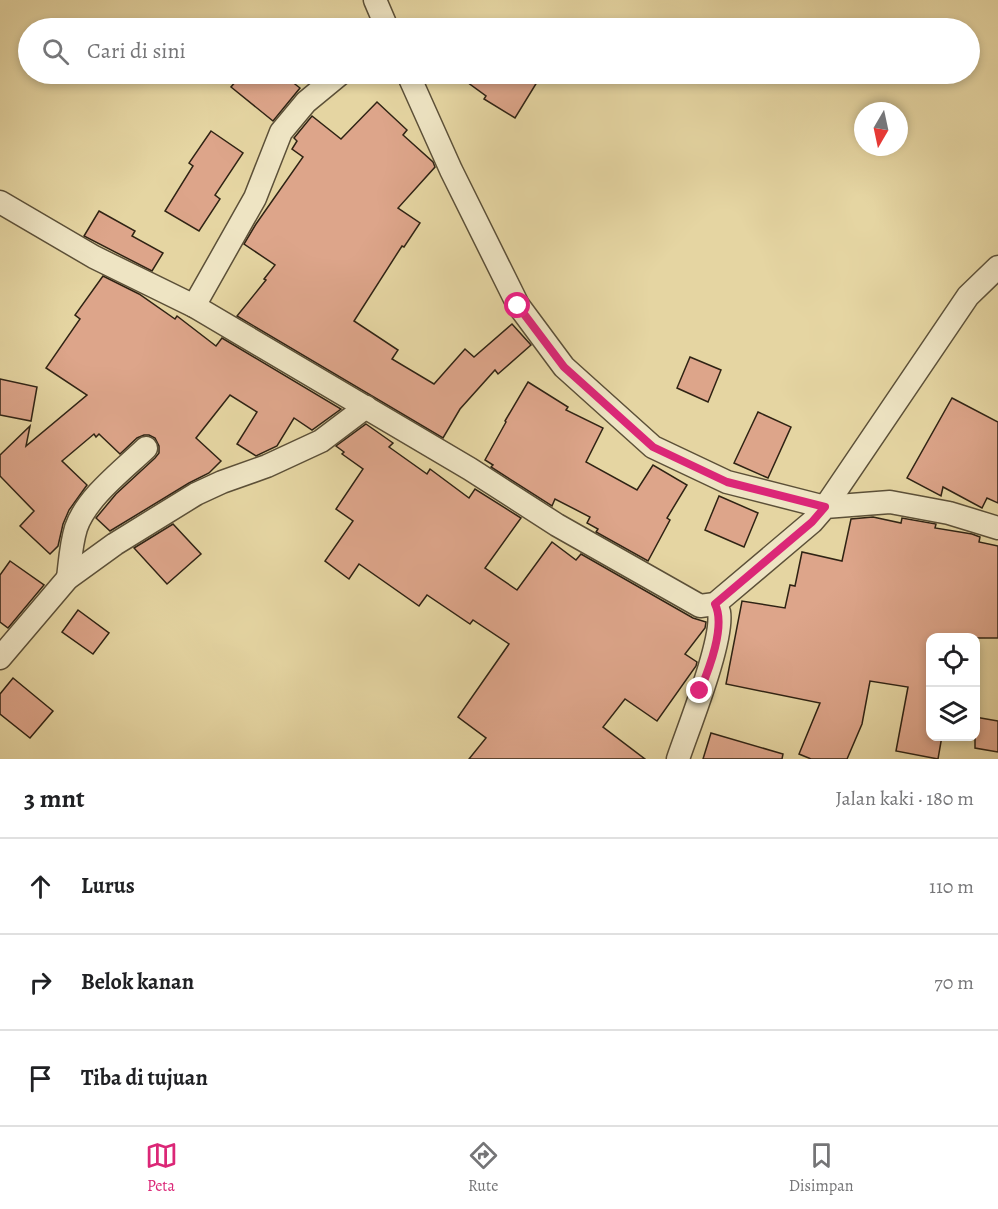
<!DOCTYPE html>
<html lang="id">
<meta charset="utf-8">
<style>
:root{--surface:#fff;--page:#f6f6f6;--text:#202124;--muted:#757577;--line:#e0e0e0;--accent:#db2777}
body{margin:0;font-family:Alegreya,serif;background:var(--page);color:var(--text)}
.controls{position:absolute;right:18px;bottom:18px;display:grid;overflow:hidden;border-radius:12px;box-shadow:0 3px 9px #0003}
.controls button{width:54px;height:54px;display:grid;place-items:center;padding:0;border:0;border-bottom:2px solid var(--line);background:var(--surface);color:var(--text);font:30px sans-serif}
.compass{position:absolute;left:854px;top:102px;width:54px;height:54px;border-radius:50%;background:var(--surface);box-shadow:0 3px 9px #0003;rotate:189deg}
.stop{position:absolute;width:18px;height:18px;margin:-14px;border:4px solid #db2777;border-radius:50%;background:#fff}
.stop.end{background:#db2777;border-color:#fff;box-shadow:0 2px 6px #0008}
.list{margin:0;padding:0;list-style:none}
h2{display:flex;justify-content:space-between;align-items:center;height:78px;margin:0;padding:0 24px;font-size:26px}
h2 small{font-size:20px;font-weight:400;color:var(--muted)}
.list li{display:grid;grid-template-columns:39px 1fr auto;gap:18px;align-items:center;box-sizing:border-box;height:96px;padding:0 24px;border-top:2px solid var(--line)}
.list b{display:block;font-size:22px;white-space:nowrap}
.list em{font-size:20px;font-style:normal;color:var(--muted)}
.icon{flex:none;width:33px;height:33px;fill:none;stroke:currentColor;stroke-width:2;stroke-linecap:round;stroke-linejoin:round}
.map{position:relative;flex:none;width:998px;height:759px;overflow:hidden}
.search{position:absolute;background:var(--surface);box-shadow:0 3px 9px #0003;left:18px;right:18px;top:18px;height:66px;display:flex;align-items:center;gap:15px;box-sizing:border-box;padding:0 21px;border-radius:33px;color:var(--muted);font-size:22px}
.sheet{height:366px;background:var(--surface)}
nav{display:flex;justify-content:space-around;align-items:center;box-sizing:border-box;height:84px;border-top:2px solid var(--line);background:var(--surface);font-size:16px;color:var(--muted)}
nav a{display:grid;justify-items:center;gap:3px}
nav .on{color:var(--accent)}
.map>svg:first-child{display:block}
.building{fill:#dda58a;stroke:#2f2314;stroke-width:1.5}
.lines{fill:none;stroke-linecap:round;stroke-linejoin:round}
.minor-casing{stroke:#5c5038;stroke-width:25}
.minor{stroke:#eee4c3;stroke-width:22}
.route{stroke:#db2777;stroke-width:8}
</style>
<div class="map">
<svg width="998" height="759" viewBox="0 0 998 759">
<rect width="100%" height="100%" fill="#e5d5a2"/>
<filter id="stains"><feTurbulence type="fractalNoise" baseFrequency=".00333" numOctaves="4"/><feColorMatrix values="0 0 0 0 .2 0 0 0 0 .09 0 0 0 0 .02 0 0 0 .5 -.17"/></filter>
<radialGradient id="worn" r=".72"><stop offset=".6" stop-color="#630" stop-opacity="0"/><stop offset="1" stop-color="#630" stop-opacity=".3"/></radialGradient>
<!-- building -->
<g class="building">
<path d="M 242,74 L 282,74 L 300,88 L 273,121 L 231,87 Z"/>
<path d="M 456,74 L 542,74 L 515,118 L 484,99 L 486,96 Z"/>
<path d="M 377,102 L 407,130 L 403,135 L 433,162 L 435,167 L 398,208 L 420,223 L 404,247 L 402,246 L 354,321 L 398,350 L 392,359 L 434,384 L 465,349 L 474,357 L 512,324 L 531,345 L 498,374 L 495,370 L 460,409 L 443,438 L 237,316 L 266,280 L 264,279 L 275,265 L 244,244 L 256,224 L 303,157 L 292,149 L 297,141 L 294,138 L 312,116 L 341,139 Z"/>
<path d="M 211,131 L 243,153 L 215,195 L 220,199 L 199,231 L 165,211 L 193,166 L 189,163 Z"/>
<path d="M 99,211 L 135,231 L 132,236 L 163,253 L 152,271 L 84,236 Z"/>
<path d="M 103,276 L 139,294 L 175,319 L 177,316 L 216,346 L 222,338 L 341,409 L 312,430 L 294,418 L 277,446 L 256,456 L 237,444 L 257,412 L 230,395 L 196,438 L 221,461 L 209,473 L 189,483 L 110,531 L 96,518 L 116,494 L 155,458 L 159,453 L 159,446 L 155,438 L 149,435 L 144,435 L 137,438 L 120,454 L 99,434 L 96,437 L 94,434 L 62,461 L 87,485 L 69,510 L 63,524 L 58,546 L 50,554 L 20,526 L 34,511 L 0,476 L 0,455 L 30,426 L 26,446 L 87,395 L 46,368 L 80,319 L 75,315 Z"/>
<path d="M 690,357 L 721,370 L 708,402 L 677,388 Z"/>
<path d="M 0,379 L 37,387 L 31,421 L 0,415 Z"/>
<path d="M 528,382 L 568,407 L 566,410 L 603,428 L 586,462 L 637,490 L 653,465 L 687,485 L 667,518 L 670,520 L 648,561 L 596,532 L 598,529 L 587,523 L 590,517 L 555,499 L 552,506 L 491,467 L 493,465 L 485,460 L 506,422 L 505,421 Z"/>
<path d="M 952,398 L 998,422 L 998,503 L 987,498 L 982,508 L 943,487 L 941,496 L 907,478 Z"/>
<path d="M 758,412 L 791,427 L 768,478 L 734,463 Z"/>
<path d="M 366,424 L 393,443 L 389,447 L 427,474 L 430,469 L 469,498 L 475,489 L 521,518 L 485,568 L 517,590 L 552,542 L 576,560 L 581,554 L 693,618 L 706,622 L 705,628 L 685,654 L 697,662 L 696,666 L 657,721 L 625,699 L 603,727 L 645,759 L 469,759 L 486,738 L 458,717 L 509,644 L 473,620 L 470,624 L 427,595 L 419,606 L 359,564 L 349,579 L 325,561 L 353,521 L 336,509 L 363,469 L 342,454 L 344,452 L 336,446 Z"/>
<path d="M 719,496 L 758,513 L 744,547 L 705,530 Z"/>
<path d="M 873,517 L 901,523 L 902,518 L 936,524 L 935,528 L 972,534 L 980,537 L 979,542 L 998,546 L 998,638 L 930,638 L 930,736 L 942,736 L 938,759 L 896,751 L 908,687 L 870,681 L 862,724 L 847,759 L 811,759 L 799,754 L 820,703 L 726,684 L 742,601 L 785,608 L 790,585 L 795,586 L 802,552 L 842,561 L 851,519 Z"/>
<path d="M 173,524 L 201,554 L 167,584 L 134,548 Z"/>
<path d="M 10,561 L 44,585 L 8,628 L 0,622 L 0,575 Z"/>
<path d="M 78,610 L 109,633 L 93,654 L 62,632 Z"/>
<path d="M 13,678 L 53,711 L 30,738 L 0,714 L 0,694 Z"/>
<path d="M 975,717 L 998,721 L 998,752 L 975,748 Z"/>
<path d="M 711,733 L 783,754 L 782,759 L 703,759 Z"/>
</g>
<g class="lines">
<defs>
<g id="minor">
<path d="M 375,0 L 387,28"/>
<path d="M 408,74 L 451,170 L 518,305 L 564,367 L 653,447 L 727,482 L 825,507 L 968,296 L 998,267"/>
<path d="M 0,202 L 94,257 L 194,306 L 470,469 L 557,525 L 700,606 L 715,604 L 812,522 L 825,507 L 890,502 L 949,513 L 998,528"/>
<path d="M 194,306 L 255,198 L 281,132 L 306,102 L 340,74"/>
<path d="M 68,578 C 70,562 71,544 76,528 C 86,498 123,470 146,448"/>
<path d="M 0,658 L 68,578 L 115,544 L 196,494 L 222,482 L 267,466 L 321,441 L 366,407"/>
<path d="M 678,759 C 688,729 724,640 719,612 C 718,611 715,605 715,604"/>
</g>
</defs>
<!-- minor casing -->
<use href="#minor" class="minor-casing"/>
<!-- minor -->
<use href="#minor" class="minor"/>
</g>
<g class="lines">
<!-- route -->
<path class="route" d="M 518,306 L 564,367 L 653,447 L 727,482 L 825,507 L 812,522 L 715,604 C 726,626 709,669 700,691"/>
</g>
<rect width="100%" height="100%" filter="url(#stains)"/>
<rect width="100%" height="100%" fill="url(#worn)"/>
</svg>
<div class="controls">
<button><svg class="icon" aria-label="locate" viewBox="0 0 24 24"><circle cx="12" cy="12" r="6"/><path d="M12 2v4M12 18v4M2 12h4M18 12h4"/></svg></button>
<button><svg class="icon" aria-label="layers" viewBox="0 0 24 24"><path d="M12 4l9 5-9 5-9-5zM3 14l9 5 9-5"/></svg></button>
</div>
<svg class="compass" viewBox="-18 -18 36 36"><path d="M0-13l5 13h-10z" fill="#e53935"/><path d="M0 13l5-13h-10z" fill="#757577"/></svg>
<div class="stop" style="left:518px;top:306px"></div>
<div class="stop end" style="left:700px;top:691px"></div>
<div class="search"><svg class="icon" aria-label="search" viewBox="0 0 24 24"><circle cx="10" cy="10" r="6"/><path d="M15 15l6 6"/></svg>Cari di sini</div>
</div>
<section class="sheet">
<h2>3 mnt<small>Jalan kaki · 180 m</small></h2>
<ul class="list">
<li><svg class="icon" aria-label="ahead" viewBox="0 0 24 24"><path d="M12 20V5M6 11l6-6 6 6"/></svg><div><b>Lurus</b></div><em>110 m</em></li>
<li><svg class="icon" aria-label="right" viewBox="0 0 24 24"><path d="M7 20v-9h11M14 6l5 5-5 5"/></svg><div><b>Belok kanan</b></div><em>70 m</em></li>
<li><svg class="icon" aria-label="arrive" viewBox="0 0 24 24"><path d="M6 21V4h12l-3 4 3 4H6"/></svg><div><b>Tiba di tujuan</b></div></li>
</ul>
</section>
<nav>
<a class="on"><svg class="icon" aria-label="map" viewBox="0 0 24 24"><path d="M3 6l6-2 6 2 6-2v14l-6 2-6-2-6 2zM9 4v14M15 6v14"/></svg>Peta</a>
<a><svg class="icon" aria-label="directions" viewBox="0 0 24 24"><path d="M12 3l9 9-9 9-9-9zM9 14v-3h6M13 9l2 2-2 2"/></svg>Rute</a>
<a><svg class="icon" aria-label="saved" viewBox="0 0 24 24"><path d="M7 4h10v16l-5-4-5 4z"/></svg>Disimpan</a>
</nav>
